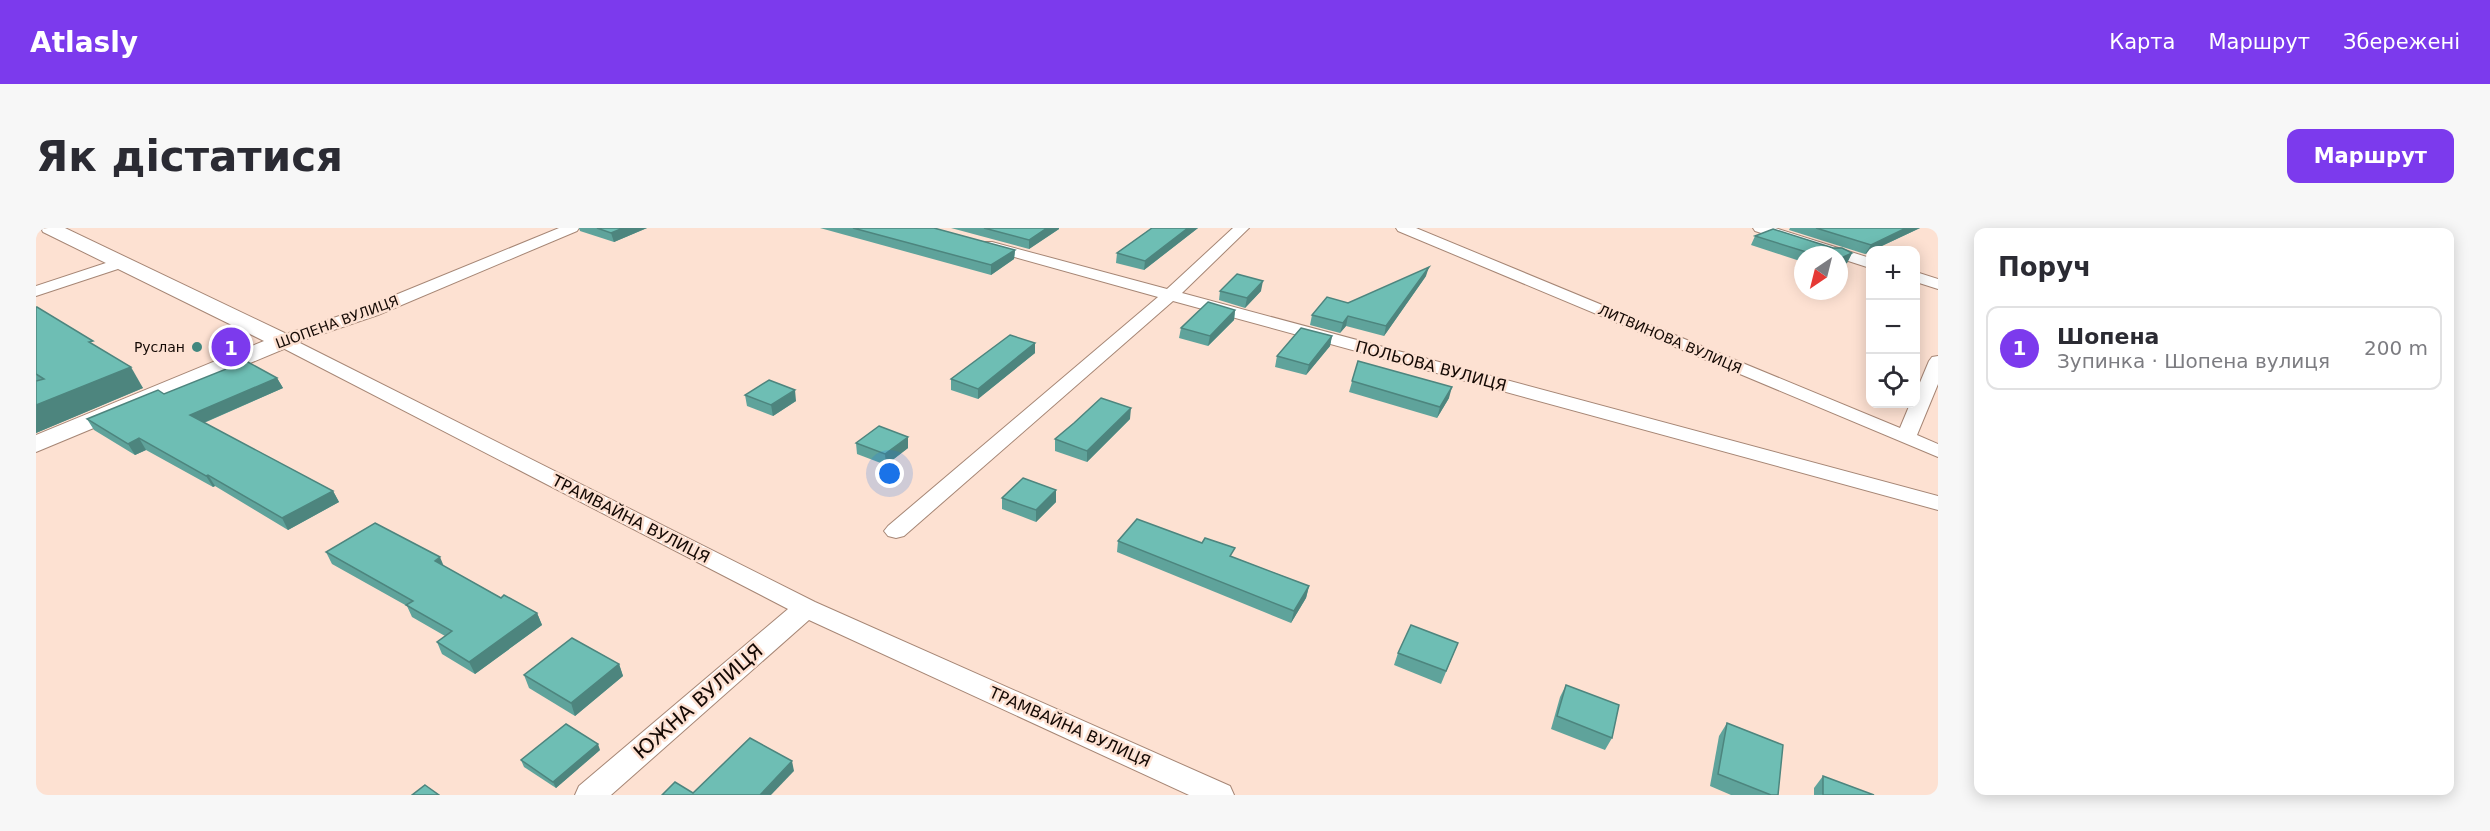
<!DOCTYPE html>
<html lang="uk">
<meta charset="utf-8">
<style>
:root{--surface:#fff;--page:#f7f7f7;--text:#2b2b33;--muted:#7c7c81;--line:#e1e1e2;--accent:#7c3aed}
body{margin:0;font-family:"DejaVu Sans",sans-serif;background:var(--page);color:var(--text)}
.controls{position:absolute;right:18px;top:18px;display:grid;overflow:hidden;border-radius:12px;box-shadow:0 3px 15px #0003}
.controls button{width:54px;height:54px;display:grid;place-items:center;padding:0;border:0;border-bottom:2px solid var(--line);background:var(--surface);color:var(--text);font:30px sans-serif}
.compass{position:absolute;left:1758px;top:18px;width:54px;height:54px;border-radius:50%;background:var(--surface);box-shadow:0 3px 15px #0003;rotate:215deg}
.you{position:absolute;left:854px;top:246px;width:21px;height:21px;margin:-15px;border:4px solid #fff;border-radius:50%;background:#1a73e8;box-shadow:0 0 0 9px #1a73e833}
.badge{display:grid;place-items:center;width:39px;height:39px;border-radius:50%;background:var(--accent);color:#fff;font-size:20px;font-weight:700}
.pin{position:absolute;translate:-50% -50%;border:3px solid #fff;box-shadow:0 2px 6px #0006}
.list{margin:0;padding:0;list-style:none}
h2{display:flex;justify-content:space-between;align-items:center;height:78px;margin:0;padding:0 24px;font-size:26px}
h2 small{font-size:20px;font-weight:400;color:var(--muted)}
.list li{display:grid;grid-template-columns:39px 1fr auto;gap:18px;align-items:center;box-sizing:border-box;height:84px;margin:0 12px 12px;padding:0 12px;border:2px solid var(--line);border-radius:12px}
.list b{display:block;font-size:22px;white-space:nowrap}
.list p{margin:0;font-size:20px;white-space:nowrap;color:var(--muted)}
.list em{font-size:20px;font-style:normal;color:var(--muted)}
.icon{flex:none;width:33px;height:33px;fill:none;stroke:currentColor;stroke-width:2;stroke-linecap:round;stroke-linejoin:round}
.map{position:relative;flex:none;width:1902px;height:567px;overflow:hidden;border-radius:12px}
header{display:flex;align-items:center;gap:36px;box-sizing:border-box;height:84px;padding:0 30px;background:var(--accent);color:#fff}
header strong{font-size:28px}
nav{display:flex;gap:33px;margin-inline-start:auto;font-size:21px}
.intro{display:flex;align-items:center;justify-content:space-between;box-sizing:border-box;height:144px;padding:0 36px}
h1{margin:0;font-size:42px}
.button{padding:15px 27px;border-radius:12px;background:var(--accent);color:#fff;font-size:21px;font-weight:700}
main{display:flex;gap:36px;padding:0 36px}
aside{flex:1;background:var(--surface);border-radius:12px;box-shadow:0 3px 15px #0003}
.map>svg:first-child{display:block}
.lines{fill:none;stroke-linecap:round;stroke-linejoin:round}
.minor-casing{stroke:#a68675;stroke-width:2}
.tertiary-casing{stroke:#a68675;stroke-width:2}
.minor{fill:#fff;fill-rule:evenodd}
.tertiary{fill:#fff;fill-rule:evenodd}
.wall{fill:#5fa39b}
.shaded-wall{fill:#4d857e}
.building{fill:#6ebeb4;stroke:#4d857e;stroke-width:1.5}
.poi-dot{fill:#41877f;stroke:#fde1d2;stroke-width:2}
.labels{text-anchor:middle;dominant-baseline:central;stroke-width:5;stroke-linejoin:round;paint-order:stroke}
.far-street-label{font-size:14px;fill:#140904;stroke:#fde1d2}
.far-poi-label{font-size:14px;fill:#140904;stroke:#fde1d2;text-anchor:end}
.street-label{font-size:16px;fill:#140904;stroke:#fde1d2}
.near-street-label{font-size:20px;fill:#140904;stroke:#fde1d2}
</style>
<header>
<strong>Atlasly</strong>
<nav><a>Карта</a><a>Маршрут</a><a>Збережені</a></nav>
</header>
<div class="intro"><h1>Як дістатися</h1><a class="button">Маршрут</a></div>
<main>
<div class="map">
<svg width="1902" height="567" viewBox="0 0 1902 567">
<rect width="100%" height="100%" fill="#fde1d2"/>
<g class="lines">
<defs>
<g id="minor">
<path d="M 523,0 L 543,0 L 541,3 L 342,87 L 262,114 L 779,374 L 1194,558 L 1198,567 L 1153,567 L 773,392 L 575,567 L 539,567 L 543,558 L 752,381 L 241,117 L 238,113 L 241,109 L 330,79 Z"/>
<path d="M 1197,0 L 1213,0 L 1146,65 L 1902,268 L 1902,282 L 1137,73 L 868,308 L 860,310 L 852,308 L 848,303 L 852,298 L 1122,69 L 946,20 L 943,17 L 946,14 L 956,14 L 1131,61 Z"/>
<path d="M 1360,0 L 1380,0 L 1864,200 L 1874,176 L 1880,176 L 1880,164 L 1893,133 L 1896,129 L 1902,128 L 1902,156 L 1881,207 L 1902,216 L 1902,229 L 1362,3 Z"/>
<path d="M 1717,0 L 1739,0 L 1834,30 L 1834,40 L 1803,30 L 1803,27 L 1793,27 L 1719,3 Z"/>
<path d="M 85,30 L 91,32 L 93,35 L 91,38 L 0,68 L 0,58 Z"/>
<path d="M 1880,44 L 1902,51 L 1902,61 L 1880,54 Z"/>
</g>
<path id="tertiary" d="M 5,0 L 29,0 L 255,108 L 258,113 L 255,118 L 0,224 L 0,207 L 228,113 L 7,4 Z"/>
</defs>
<!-- minor casing -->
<use href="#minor" class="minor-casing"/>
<!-- tertiary casing -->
<use href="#tertiary" class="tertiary-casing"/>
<!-- minor -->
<use href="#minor" class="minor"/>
<!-- tertiary -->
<use href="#tertiary" class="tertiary"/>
</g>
<!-- wall -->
<g class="wall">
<path d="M 543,0 L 611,0 L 578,14 L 544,3 Z"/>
<path d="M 784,0 L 898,0 L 979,22 L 978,31 L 955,47 Z"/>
<path d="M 915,0 L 1023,0 L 1023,1 L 993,21 Z"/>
<path d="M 1116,0 L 1162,0 L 1108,42 L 1080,35 L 1081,25 Z"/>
<path d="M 1754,0 L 1884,0 L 1829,26 L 1753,2 Z"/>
<path d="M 1737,1 L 1797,20 L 1806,20 L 1816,25 L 1811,35 L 1803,38 L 1803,27 L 1767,27 L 1767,34 L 1715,17 L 1719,8 Z"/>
<path d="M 1390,48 L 1348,108 L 1310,98 L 1304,105 L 1274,97 L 1276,87 Z"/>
<path d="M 1184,63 L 1225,63 L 1209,80 L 1183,72 Z"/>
<path d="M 0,79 L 61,119 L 107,160 L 0,205 Z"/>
<path d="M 1199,82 L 1198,92 L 1172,118 L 1143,110 L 1145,100 Z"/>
<path d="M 1296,108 L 1294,118 L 1270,147 L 1239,139 L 1241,128 Z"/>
<path d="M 999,115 L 999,125 L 942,171 L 915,162 L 915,151 Z"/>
<path d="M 1322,133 L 1413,170 L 1401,190 L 1313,164 Z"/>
<path d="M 241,150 L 247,160 L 168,195 L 297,263 L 303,274 L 252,302 L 179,258 L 177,259 L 110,222 L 99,227 L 58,202 L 51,191 Z"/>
<path d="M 709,167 L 760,173 L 737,188 L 711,178 Z"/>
<path d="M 1094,191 L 1051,234 L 1019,223 L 1019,211 Z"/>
<path d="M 820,215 L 872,220 L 850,237 L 821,226 Z"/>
<path d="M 966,270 L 1020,274 L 1000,294 L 966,281 Z"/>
<path d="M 1082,313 L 1197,329 L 1273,358 L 1270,370 L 1255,395 L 1081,324 Z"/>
<path d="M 290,324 L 408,338 L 465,370 L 501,385 L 506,397 L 439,446 L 406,426 L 401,414 L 409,408 L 376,389 L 371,378 L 296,336 Z"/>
<path d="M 1422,415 L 1405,456 L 1358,437 L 1362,425 Z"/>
<path d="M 583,436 L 587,448 L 539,488 L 493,460 L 488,447 Z"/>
<path d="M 1530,457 L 1576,510 L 1569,522 L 1515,501 L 1524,469 Z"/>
<path d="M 1691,495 L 1742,567 L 1695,567 L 1674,558 L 1683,508 Z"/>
<path d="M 564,522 L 520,560 L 488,539 L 485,532 Z"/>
<path d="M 1787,548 L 1838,567 L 1778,567 L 1778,560 Z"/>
</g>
<!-- shaded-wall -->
<g class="shaded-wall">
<path d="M 587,0 L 611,0 L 578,14 L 575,5 Z"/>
<path d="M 1011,0 L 1023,0 L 1023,1 L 993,21 L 993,12 Z"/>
<path d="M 1152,0 L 1162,0 L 1108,42 L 1109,33 Z"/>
<path d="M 1870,0 L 1884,0 L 1837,22 L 1834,22 L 1834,24 L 1829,26 L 1835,17 Z"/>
<path d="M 979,22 L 978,31 L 955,47 L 955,37 Z"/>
<path d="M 1816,25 L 1811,35 L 1803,38 L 1803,31 Z"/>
<path d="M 1393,39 L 1390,48 L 1348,108 L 1350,98 Z"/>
<path d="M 1227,53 L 1225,63 L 1209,80 L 1211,70 Z"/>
<path d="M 1199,82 L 1198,92 L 1172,118 L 1174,108 Z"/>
<path d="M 1312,88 L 1310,98 L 1304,105 L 1307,95 Z"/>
<path d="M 1296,108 L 1294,118 L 1270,147 L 1273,137 Z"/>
<path d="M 999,115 L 999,125 L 942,171 L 942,161 Z"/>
<path d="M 95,139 L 107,160 L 0,205 L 0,177 Z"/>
<path d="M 241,150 L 247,160 L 160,198 L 154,187 Z"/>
<path d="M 1416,159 L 1413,170 L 1401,190 L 1404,179 Z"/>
<path d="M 759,162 L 760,173 L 737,188 L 735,177 Z"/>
<path d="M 1095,180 L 1094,191 L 1051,234 L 1051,223 Z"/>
<path d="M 872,209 L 872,220 L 850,237 L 849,226 Z"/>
<path d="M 103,210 L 110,222 L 99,227 L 92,216 Z"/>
<path d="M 172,247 L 179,258 L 177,259 L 170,248 Z"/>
<path d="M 1020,262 L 1020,274 L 1000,294 L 1000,282 Z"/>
<path d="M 297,263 L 303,274 L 252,302 L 246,290 Z"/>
<path d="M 404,329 L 409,341 L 399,333 Z"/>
<path d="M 1273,358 L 1270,370 L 1255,395 L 1258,383 Z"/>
<path d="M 501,385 L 506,397 L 439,446 L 433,434 Z"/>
<path d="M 583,436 L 587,448 L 539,488 L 535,475 Z"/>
<path d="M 562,516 L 564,522 L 520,560 L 517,554 Z"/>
<path d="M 756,533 L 758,543 L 735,567 L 724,567 Z"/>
</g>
<!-- building -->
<g class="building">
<path d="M 561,0 L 587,0 L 575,5 Z"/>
<path d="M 817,0 L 898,0 L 979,22 L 955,37 Z"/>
<path d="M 948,0 L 1011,0 L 993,12 Z"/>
<path d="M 1116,0 L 1152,0 L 1109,33 L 1081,25 Z"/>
<path d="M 1780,0 L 1870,0 L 1835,17 Z"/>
<path d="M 1737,1 L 1797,20 L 1806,20 L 1816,25 L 1803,31 L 1803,27 L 1780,27 L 1719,8 Z"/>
<path d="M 1393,39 L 1350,98 L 1312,88 L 1307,95 L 1276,87 L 1291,69 L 1312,75 Z"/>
<path d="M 1201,46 L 1227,53 L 1211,70 L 1184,63 Z"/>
<path d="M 1172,74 L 1199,82 L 1174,108 L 1145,100 Z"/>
<path d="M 0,79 L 1,79 L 57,113 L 53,114 L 95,139 L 0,177 L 0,153 L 8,151 L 0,146 Z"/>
<path d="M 1265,100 L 1296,108 L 1273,137 L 1241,128 Z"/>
<path d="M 974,107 L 999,115 L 942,161 L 915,151 Z"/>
<path d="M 210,133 L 241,150 L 154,187 L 297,263 L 246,290 L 172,247 L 170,248 L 103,210 L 92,216 L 51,191 L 122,162 L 128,166 Z"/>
<path d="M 1322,133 L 1416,159 L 1404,179 L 1316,153 Z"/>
<path d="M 733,152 L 759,162 L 735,177 L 709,167 Z"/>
<path d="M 1065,170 L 1095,180 L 1051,223 L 1019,211 L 1038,195 Z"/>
<path d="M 843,198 L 872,209 L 849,226 L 820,215 Z"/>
<path d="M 987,250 L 1020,262 L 1000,282 L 966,270 Z"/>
<path d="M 1101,291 L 1166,315 L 1169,310 L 1199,320 L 1194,328 L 1273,358 L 1258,383 L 1082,313 Z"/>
<path d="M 339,295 L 404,329 L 399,333 L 465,370 L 468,367 L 501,385 L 433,434 L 401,414 L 416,403 L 370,377 L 377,373 L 290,324 Z"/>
<path d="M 1375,397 L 1422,415 L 1410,443 L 1362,425 Z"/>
<path d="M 536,410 L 583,436 L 535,475 L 488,447 Z"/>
<path d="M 1530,457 L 1583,477 L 1576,510 L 1521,488 Z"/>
<path d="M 1691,495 L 1747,517 L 1742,567 L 1735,567 L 1682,546 Z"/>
<path d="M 530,496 L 562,516 L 517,554 L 485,532 Z"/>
<path d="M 714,510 L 756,533 L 724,567 L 626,567 L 639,554 L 657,565 Z"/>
<path d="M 1787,548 L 1838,567 L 1787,567 Z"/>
<path d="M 389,557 L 403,567 L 376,567 Z"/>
</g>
<!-- markers -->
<circle class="poi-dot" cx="161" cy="119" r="6"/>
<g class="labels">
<!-- far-street labels -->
<g class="far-street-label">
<text transform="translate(301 94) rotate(-20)">ШОПЕНА ВУЛИЦЯ</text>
<text transform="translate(1634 111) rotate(23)">ЛИТВИНОВА ВУЛИЦЯ</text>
</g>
<!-- far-poi labels -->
<g class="far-poi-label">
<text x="149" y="119">Руслан</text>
</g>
<!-- street labels -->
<g class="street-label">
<text transform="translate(1395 138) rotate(15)">ПОЛЬОВА ВУЛИЦЯ</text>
<text transform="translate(595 291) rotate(27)">ТРАМВАЙНА ВУЛИЦЯ</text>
<text transform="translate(1034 499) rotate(24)">ТРАМВАЙНА ВУЛИЦЯ</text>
</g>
<!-- near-street labels -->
<g class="near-street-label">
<text transform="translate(662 473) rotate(-41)">ЮЖНА ВУЛИЦЯ</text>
</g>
</g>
</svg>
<div class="controls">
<button>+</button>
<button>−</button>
<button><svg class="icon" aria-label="locate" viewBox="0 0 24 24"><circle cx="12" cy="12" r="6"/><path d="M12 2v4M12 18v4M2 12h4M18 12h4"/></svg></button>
</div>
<svg class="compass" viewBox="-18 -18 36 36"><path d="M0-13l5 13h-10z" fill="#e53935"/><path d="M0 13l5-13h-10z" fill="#7c7c81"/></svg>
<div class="you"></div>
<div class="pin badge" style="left:195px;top:119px">1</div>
</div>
<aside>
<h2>Поруч<small></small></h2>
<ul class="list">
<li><span class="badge">1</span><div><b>Шопена</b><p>Зупинка · Шопена вулиця</p></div><em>200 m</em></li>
</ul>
</aside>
</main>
